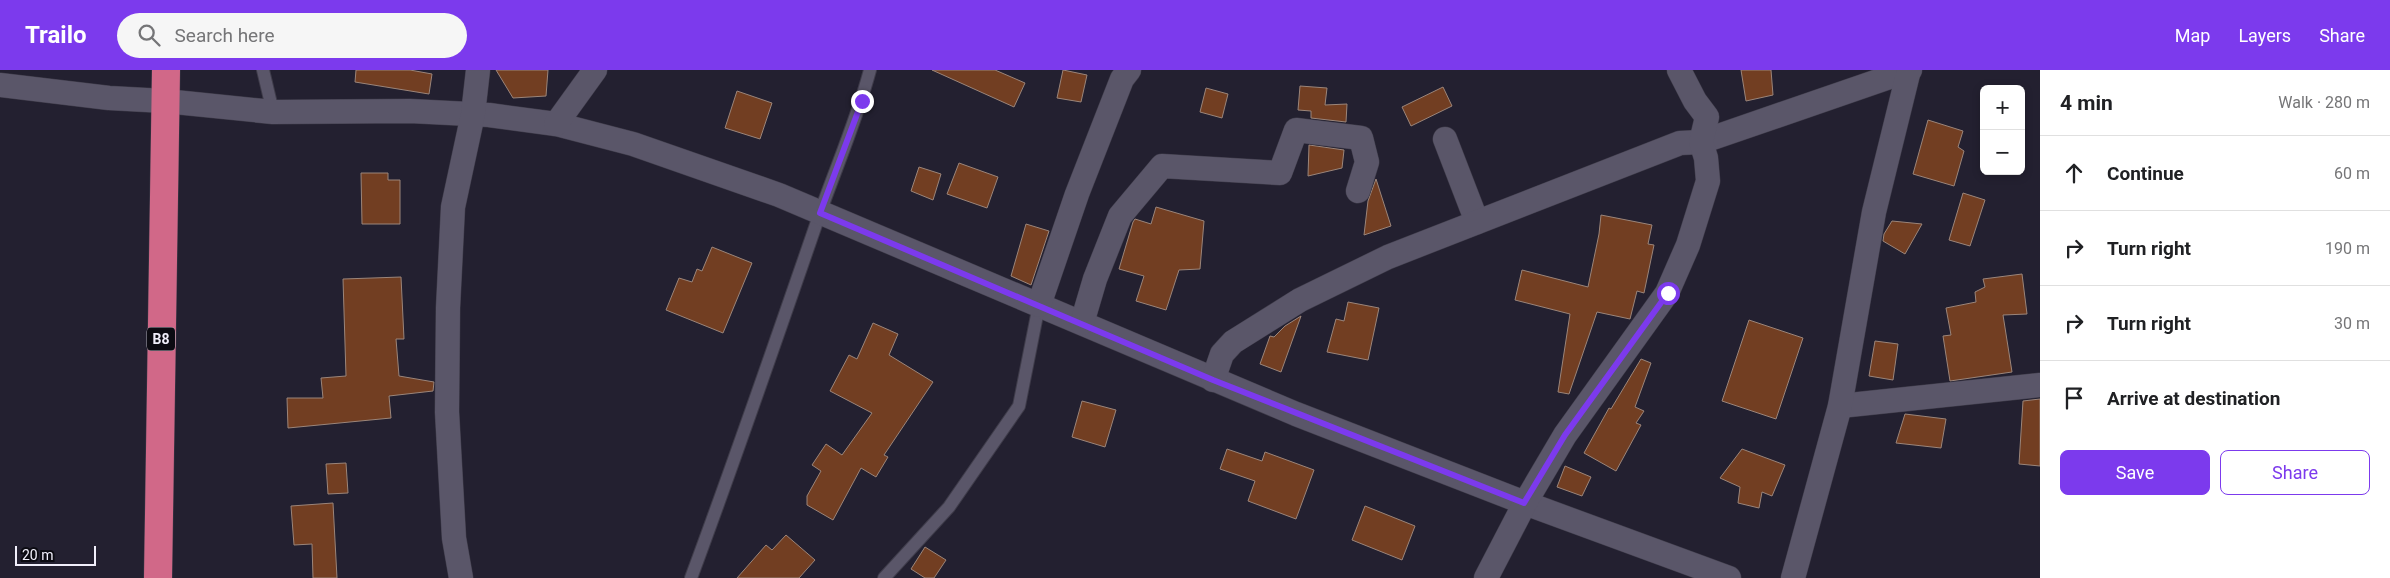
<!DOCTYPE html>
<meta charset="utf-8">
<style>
:root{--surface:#fff;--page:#f6f6f6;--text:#202124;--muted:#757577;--line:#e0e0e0;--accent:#7c3aed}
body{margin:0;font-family:Roboto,sans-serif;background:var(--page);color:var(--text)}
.controls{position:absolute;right:15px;top:15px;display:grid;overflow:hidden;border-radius:8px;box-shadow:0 2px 8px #0003}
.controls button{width:45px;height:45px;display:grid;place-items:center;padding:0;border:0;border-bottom:1px solid var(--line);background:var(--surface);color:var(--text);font:25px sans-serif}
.scale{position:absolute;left:15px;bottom:12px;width:81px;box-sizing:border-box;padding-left:5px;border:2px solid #f1effb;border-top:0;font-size:14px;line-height:18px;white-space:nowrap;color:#f1effb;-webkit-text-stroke:4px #0c0b12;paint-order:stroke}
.stop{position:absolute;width:15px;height:15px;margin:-11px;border:4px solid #7c3aed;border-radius:50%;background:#fff}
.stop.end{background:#7c3aed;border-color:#fff;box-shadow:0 1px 5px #0008}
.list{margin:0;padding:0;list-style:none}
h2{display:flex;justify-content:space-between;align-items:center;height:65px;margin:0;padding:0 20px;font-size:21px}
h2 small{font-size:16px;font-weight:400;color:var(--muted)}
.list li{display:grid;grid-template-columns:32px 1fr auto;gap:15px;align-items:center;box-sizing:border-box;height:75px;padding:0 20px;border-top:1px solid var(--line)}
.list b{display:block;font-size:19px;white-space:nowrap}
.list em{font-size:16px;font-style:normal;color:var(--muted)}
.actions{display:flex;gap:10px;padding:15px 20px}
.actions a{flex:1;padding:11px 0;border:1px solid var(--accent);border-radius:8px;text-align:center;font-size:18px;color:var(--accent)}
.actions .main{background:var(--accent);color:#fff}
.icon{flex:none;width:28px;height:28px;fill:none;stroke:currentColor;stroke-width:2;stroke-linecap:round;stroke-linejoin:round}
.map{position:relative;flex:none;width:2040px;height:508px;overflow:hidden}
header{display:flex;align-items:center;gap:30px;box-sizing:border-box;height:70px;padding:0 25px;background:var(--accent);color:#fff}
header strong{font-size:24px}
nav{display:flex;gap:28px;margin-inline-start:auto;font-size:18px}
.search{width:350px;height:45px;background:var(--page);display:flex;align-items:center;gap:12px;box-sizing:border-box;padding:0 18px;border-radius:28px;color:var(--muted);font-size:19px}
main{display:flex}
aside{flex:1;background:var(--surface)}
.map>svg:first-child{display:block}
.building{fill:#723e22;stroke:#9b857a}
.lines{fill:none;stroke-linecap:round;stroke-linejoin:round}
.service-casing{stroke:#3f3c4a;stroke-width:14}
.minor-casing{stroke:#3f3c4a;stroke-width:25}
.trunk-casing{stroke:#3f3c4a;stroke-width:29}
.service{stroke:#5a5669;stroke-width:12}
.minor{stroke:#5a5669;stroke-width:24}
.trunk{stroke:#d16888;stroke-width:28}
.route{stroke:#7c3aed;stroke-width:6}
.labels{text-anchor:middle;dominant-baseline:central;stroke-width:4;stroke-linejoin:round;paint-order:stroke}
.shield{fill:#0c0b12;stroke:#acabb5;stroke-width:1}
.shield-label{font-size:14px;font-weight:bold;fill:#f1effb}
</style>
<header>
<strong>Trailo</strong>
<div class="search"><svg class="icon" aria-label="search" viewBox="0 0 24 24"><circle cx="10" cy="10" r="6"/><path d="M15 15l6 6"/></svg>Search here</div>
<nav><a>Map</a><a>Layers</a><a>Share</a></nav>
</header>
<main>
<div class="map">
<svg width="2040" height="508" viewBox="0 0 2040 508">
<rect width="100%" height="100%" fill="#232030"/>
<!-- building -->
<g class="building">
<path d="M 356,0 L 410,0 L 432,4 L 429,24 L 355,12 Z"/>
<path d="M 496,0 L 548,0 L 546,26 L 513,28 Z"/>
<path d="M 932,0 L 995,0 L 1025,13 L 1014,37 Z"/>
<path d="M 1063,0 L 1087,5 L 1081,32 L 1057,28 Z"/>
<path d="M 1741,0 L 1771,0 L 1773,25 L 1746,31 Z"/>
<path d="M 1300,16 L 1327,18 L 1325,35 L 1347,34 L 1346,52 L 1311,48 L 1311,41 L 1298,40 Z"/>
<path d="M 1443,17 L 1452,36 L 1411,56 L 1402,37 Z"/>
<path d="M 1206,18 L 1228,24 L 1222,48 L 1200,42 Z"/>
<path d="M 737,21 L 772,33 L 760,69 L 725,58 Z"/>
<path d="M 1928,50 L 1963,61 L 1958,77 L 1964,81 L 1954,116 L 1913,104 Z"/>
<path d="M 1309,75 L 1344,80 L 1342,98 L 1308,106 Z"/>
<path d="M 959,93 L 998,107 L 987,138 L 947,124 Z"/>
<path d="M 919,97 L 941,104 L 933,130 L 911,121 Z"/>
<path d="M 361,103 L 388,103 L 388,110 L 400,110 L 400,154 L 362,154 Z"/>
<path d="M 1376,109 L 1391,156 L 1364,165 L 1368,131 Z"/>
<path d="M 1963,123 L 1985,130 L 1970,176 L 1949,170 Z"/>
<path d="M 1156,137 L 1204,151 L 1200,199 L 1179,200 L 1166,240 L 1136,231 L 1144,206 L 1119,199 L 1133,152 L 1135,149 L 1151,154 Z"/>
<path d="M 1601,145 L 1652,155 L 1648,174 L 1654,175 L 1644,223 L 1637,221 L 1630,249 L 1597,242 L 1569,324 L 1558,322 L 1570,244 L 1515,230 L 1522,200 L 1588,217 L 1599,164 Z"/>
<path d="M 1892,151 L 1922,154 L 1905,184 L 1883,171 L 1884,164 Z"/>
<path d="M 1026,154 L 1049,161 L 1031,215 L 1011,206 Z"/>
<path d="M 712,177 L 752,193 L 723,263 L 666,240 L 679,208 L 692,212 L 697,199 L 702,201 Z"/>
<path d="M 2022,204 L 2027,244 L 2003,245 L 2012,302 L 1950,311 L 1943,266 L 1951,265 L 1946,238 L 1976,232 L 1975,222 L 1985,217 L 1983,209 Z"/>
<path d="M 401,207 L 404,269 L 396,269 L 399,306 L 434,312 L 433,321 L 389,326 L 391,348 L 288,358 L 287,328 L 323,328 L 321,308 L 346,306 L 343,209 Z"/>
<path d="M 1348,232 L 1379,238 L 1368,290 L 1327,282 L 1336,249 L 1344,251 Z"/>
<path d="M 1301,246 L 1281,302 L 1260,294 L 1270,266 L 1274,267 L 1285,256 Z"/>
<path d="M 1749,250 L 1803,268 L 1776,349 L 1722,331 Z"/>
<path d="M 873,253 L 898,264 L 889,285 L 933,312 L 884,385 L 888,387 L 876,407 L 861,398 L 833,450 L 807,435 L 807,426 L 821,401 L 812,395 L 826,374 L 842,385 L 872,343 L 830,321 L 849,285 L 857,289 Z"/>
<path d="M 1875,271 L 1898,274 L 1893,310 L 1869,306 Z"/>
<path d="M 1641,289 L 1651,293 L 1635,337 L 1644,341 L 1636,353 L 1641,355 L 1616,401 L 1584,383 L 1609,338 L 1611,339 Z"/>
<path d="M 2040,329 L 2040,396 L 2019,394 L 2023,331 Z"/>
<path d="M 1082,331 L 1116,340 L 1105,377 L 1072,367 Z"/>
<path d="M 1905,344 L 1946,349 L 1941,378 L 1896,373 Z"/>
<path d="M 1227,379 L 1262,391 L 1265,382 L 1314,400 L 1296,449 L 1248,431 L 1255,411 L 1220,399 Z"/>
<path d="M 1742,379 L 1785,395 L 1772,426 L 1762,422 L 1759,438 L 1738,433 L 1740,417 L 1720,408 Z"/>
<path d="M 346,393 L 348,423 L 328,424 L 326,394 Z"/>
<path d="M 1565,396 L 1591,407 L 1582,426 L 1557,417 Z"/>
<path d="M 333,433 L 337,508 L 313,508 L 312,474 L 294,475 L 291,436 Z"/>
<path d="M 1365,436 L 1415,456 L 1402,490 L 1352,470 Z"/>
<path d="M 786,465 L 815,490 L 799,508 L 737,508 L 766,475 L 772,480 Z"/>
<path d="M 925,477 L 946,490 L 934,508 L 925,508 L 911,499 Z"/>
</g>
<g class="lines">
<defs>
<g id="service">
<path d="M 263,0 L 273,42"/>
<path d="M 691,508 C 736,387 778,265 820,143 C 837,95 857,49 870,0"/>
<path d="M 884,508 L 949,437 L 1019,336 L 1039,235"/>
</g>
<g id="minor">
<path d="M 0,15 L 109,28 L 165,31 L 273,42 L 410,41 L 489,45 L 556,54 L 633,74 L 779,125 L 1296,344 L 1525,433 L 1729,508"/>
<path d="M 556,54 L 595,0"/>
<path d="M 1445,69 L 1477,152"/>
<path d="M 1039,235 L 1077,124 L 1122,9 L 1129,0"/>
<path d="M 1082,253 L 1095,209 L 1120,146 L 1162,96 L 1280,103 L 1296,60 L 1361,68 L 1367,92 L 1358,121"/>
<path d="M 1213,310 L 1222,284 L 1233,272 L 1300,230 L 1388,187 L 1680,73 L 1701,72 L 1910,0"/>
<path d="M 1840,336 L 2040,315"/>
<path d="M 461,508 L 454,468 L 447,342 L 448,238 L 453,137 L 473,44 L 478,0"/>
<path d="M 1486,508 L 1525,433 L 1565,365 L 1667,223 L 1688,175 L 1708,111 L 1706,88 L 1701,72 L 1707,47 L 1695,31 L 1679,0"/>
<path d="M 1793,508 L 1840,336 L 1874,142 L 1909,0"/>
</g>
<path id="trunk" d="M 158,508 L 166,0"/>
</defs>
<!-- service casing -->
<use href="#service" class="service-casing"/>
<!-- minor casing -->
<use href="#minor" class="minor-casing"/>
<!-- trunk casing -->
<use href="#trunk" class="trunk-casing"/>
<!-- service -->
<use href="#service" class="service"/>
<!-- minor -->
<use href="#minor" class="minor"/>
<!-- trunk -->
<use href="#trunk" class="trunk"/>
</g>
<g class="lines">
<!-- route -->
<path class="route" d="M 862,31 L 820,143 L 1213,310 L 1524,433 L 1565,365 L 1668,223"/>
</g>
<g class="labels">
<!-- shield labels -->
<rect class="shield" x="147" y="257.5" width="28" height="23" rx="4"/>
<g class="shield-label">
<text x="161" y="269">B8</text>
</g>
</g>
</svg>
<div class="controls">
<button>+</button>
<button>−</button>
</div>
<div class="scale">20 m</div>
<div class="stop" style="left:1668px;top:223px"></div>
<div class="stop end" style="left:862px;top:31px"></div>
</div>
<aside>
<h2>4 min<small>Walk · 280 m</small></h2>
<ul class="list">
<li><svg class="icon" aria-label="ahead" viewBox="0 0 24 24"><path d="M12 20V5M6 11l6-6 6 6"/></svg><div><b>Continue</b></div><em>60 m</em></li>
<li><svg class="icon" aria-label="right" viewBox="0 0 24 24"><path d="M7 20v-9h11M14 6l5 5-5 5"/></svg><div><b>Turn right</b></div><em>190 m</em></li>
<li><svg class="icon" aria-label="right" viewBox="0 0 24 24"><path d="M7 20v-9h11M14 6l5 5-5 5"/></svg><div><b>Turn right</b></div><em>30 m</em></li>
<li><svg class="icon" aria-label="arrive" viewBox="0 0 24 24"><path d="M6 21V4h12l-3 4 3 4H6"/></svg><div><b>Arrive at destination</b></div></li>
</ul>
<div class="actions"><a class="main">Save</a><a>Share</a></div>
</aside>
</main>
